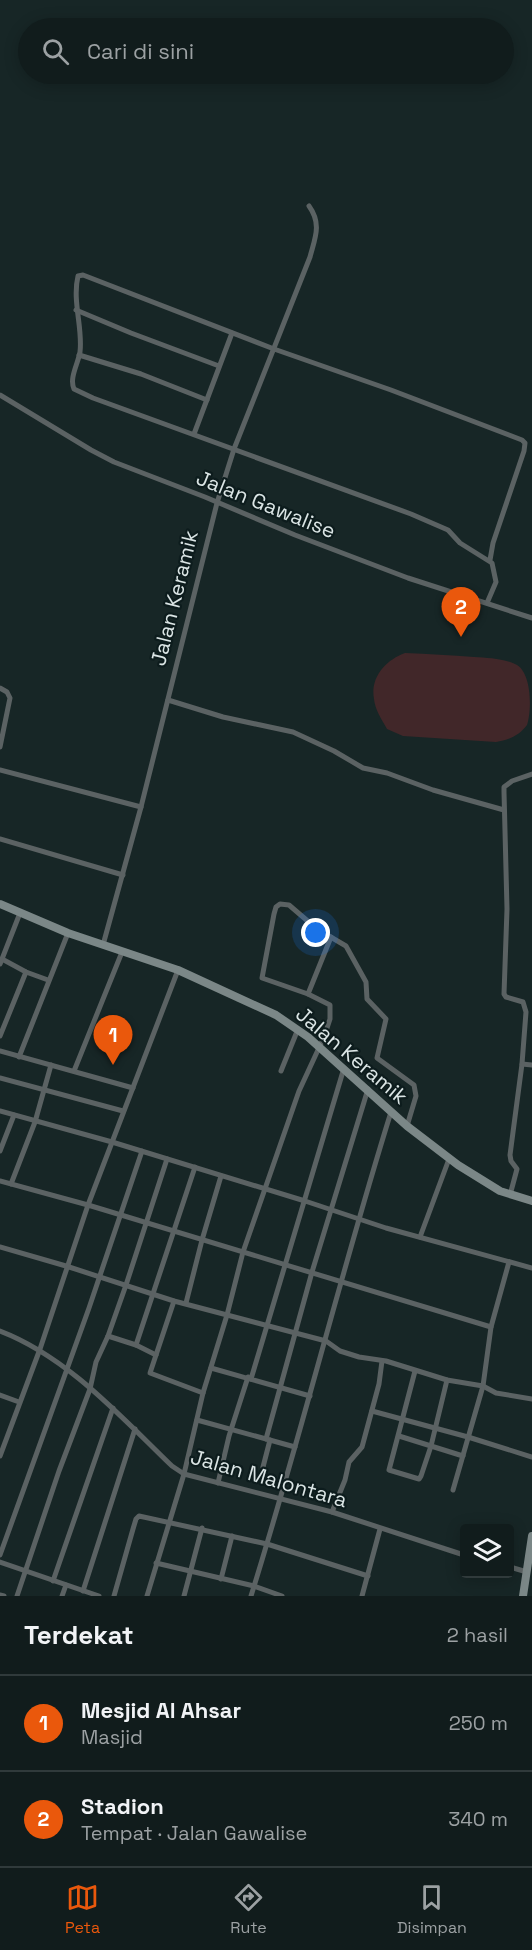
<!DOCTYPE html>
<html lang="id">
<meta charset="utf-8">
<style>
:root{--surface:#111c1c;--page:#1e2929;--text:#f1f3f6;--muted:#9ca1a3;--line:#303a3b;--accent:#ea580c}
body{margin:0;font-family:"Space Grotesk",sans-serif;background:var(--page);color:var(--text)}
.controls{position:absolute;right:18px;bottom:18px;display:grid;overflow:hidden;border-radius:6px;box-shadow:0 3px 15px #0003}
.controls button{width:54px;height:54px;display:grid;place-items:center;padding:0;border:0;border-bottom:2px solid var(--line);background:var(--surface);color:var(--text);font:30px sans-serif}
.you{position:absolute;left:316px;top:933px;width:21px;height:21px;margin:-15px;border:4px solid #fff;border-radius:50%;background:#1a73e8;box-shadow:0 0 0 9px #1a73e833}
.badge{display:grid;place-items:center;width:39px;height:39px;border-radius:50%;background:var(--accent);color:#fff;font-size:20px;font-weight:700}
.pin{position:absolute;translate:-50% -50px;filter:drop-shadow(0 2px 3px #0008)}
.pin::after{content:'';position:absolute;top:32px;width:21px;height:18px;background:inherit;clip-path:polygon(0 0,100% 0,50% 100%)}
.list{margin:0;padding:0;list-style:none}
h2{display:flex;justify-content:space-between;align-items:center;height:78px;margin:0;padding:0 24px;font-size:26px}
h2 small{font-size:20px;font-weight:400;color:var(--muted)}
.list li{display:grid;grid-template-columns:39px 1fr auto;gap:18px;align-items:center;box-sizing:border-box;height:96px;padding:0 24px;border-top:2px solid var(--line)}
.list b{display:block;font-size:22px;white-space:nowrap}
.list p{margin:0;font-size:20px;white-space:nowrap;color:var(--muted)}
.list em{font-size:20px;font-style:normal;color:var(--muted)}
.icon{flex:none;width:33px;height:33px;fill:none;stroke:currentColor;stroke-width:2;stroke-linecap:round;stroke-linejoin:round}
.map{position:relative;flex:none;width:532px;height:1596px;overflow:hidden}
.search{position:absolute;background:var(--surface);box-shadow:0 3px 15px #0003;left:18px;right:18px;top:18px;height:66px;display:flex;align-items:center;gap:15px;box-sizing:border-box;padding:0 21px;border-radius:33px;color:var(--muted);font-size:22px}
.sheet{height:270px;background:var(--surface)}
nav{display:flex;justify-content:space-around;align-items:center;box-sizing:border-box;height:84px;border-top:2px solid var(--line);background:var(--surface);font-size:16px;color:var(--muted)}
nav a{display:grid;justify-items:center;gap:3px}
nav .on{color:var(--accent)}
.map>svg:first-child{display:block}
.green{fill:#412729}
.lines{fill:none;stroke-linecap:round;stroke-linejoin:round}
.street{stroke:#5b6263;stroke-width:5}
.secondary{stroke:#7b8787;stroke-width:8}
.labels{text-anchor:middle;dominant-baseline:central;stroke-width:4.5;stroke-linejoin:round;paint-order:stroke}
.street-label{font-size:21px;fill:#dbe5e5;stroke:#0d1c1d}
</style>
<div class="map">
<svg width="532" height="1596" viewBox="0 0 532 1596">
<rect width="100%" height="100%" fill="#172626"/>
<!-- green -->
<path class="green" d="M 405,653 C 428,654 451,655 474,657 C 487,658 502,658 515,664 C 532,671 532,710 527,725 C 519,736 508,740 496,742 L 403,736 L 387,729 C 382,720 375,710 374,699 C 370,677 386,660 405,653 Z"/>
<g class="lines">
<!-- street -->
<g class="street">
<path d="M 76,310 L 131,333 L 219,366"/>
<path d="M 79,355 L 141,374 L 207,400"/>
<path d="M 0,395 L 91,450 L 114,462 L 205,497 L 295,535 L 408,578 L 532,618"/>
<path d="M 194,434 L 232,333"/>
<path d="M 487,603 L 496,582 L 492,563 L 460,543 L 448,530 L 411,514 L 93,398 L 74,389 C 69,378 78,364 80,352 C 83,328 72,301 78,276 L 83,275 L 274,349 L 391,390 L 522,440 L 525,443 L 524,451 L 493,543 L 490,560"/>
<path d="M 0,688 L 7,692 L 10,698 L 0,747"/>
<path d="M 168,700 L 223,717 L 293,732 L 334,751 L 363,768 L 387,773 L 433,790 L 504,810"/>
<path d="M 0,770 L 141,807"/>
<path d="M 0,839 L 123,875"/>
<path d="M 103,945 L 141,807 L 217,503 L 234,449 L 310,257 C 315,238 322,224 309,206"/>
<path d="M 2,959 L 26,972 L 48,980"/>
<path d="M 0,964 L 20,913"/>
<path d="M 308,994 L 262,978 L 274,914 L 276,907 L 280,904 L 289,905 L 317,929 L 346,946 L 366,982 L 367,999 L 386,1019 L 377,1058 L 414,1085 L 416,1096 L 407,1126"/>
<path d="M 0,1036 L 26,972"/>
<path d="M 0,1051 L 133,1088"/>
<path d="M 19,1057 L 68,933"/>
<path d="M 522,1064 L 532,1065"/>
<path d="M 74,1071 L 122,952"/>
<path d="M 281,1071 L 298,1029"/>
<path d="M 0,1078 L 123,1111"/>
<path d="M 0,1111 L 112,1142 L 305,1201 L 386,1228 L 532,1268"/>
<path d="M 0,1151 L 14,1115"/>
<path d="M 0,1181 L 88,1205 L 491,1327"/>
<path d="M 11,1184 L 35,1122 L 51,1065"/>
<path d="M 510,1195 L 517,1169 L 511,1161 L 510,1155 L 522,1064 L 526,1012 L 523,1002 L 506,997 L 504,994 L 507,909 L 504,792 L 504,787 L 512,781 L 532,774"/>
<path d="M 420,1237 L 449,1159"/>
<path d="M 0,1247 L 66,1266 L 174,1301 L 326,1341 L 340,1351 L 359,1357 L 386,1361 L 447,1380 L 483,1386 L 496,1393 L 532,1399"/>
<path d="M 174,1301 L 150,1373 L 203,1393"/>
<path d="M 186,1303 L 202,1240 L 221,1176"/>
<path d="M 0,1331 C 68,1357 121,1417 172,1466 L 184,1474 L 332,1512 L 464,1555"/>
<path d="M 108,1336 L 136,1345"/>
<path d="M 156,1355 L 136,1345 L 195,1167"/>
<path d="M 211,1368 L 310,1396"/>
<path d="M 415,1371 L 389,1470 L 419,1479 L 421,1476 L 431,1446 L 447,1380"/>
<path d="M 251,1379 L 344,1068"/>
<path d="M 0,1395 L 19,1402"/>
<path d="M 372,1411 L 468,1437 L 532,1457"/>
<path d="M 197,1420 L 295,1447"/>
<path d="M 399,1436 L 463,1456"/>
<path d="M 266,1439 L 312,1272 L 368,1089"/>
<path d="M 0,1456 L 40,1349 L 88,1205 L 178,970"/>
<path d="M 263,1467 L 270,1440"/>
<path d="M 218,1483 L 229,1436 L 248,1377"/>
<path d="M 453,1490 L 483,1386 L 491,1327 L 509,1262"/>
<path d="M 332,1512 L 345,1480 L 349,1462 L 362,1447 L 379,1384 L 382,1361"/>
<path d="M 0,1555 L 89,1308 L 142,1151"/>
<path d="M 0,1562 L 99,1596"/>
<path d="M 156,1563 L 254,1586 L 282,1596"/>
<path d="M 510,1567 L 527,1572"/>
<path d="M 221,1579 L 232,1536"/>
<path d="M 53,1581 L 113,1408"/>
<path d="M 83,1591 L 135,1429"/>
<path d="M 0,1595 L 4,1596"/>
<path d="M 17,1596 L 59,1471 L 90,1389 L 96,1362 L 108,1336 L 126,1285 L 167,1159"/>
<path d="M 62,1596 L 66,1585"/>
<path d="M 114,1596 L 133,1529 L 136,1519 L 139,1516 L 267,1544 L 368,1576"/>
<path d="M 147,1596 L 184,1474 L 203,1393 L 227,1315 L 243,1252 L 299,1091 L 324,1037 L 330,1019 L 330,1005 L 308,994 L 331,937"/>
<path d="M 184,1596 L 202,1528"/>
<path d="M 251,1596 C 301,1436 341,1272 391,1112"/>
<path d="M 362,1596 L 380,1529"/>
</g>
<!-- secondary -->
<g class="secondary">
<path d="M 0,904 L 68,933 L 178,970 L 276,1015 L 308,1037 L 407,1126 L 458,1165 L 500,1191 L 532,1201"/>
<path d="M 523,1596 L 532,1536"/>
</g>
</g>
<g class="labels">
<!-- street labels -->
<g class="street-label">
<text transform="translate(266 504) rotate(22)">Jalan Gawalise</text>
<text transform="translate(174 598) rotate(-76)">Jalan Keramik</text>
<text transform="translate(352 1055) rotate(40)">Jalan Keramik</text>
<text transform="translate(269 1478) rotate(16)">Jalan Malontara</text>
</g>
</g>
</svg>
<div class="controls">
<button><svg class="icon" aria-label="layers" viewBox="0 0 24 24"><path d="M12 4l9 5-9 5-9-5zM3 14l9 5 9-5"/></svg></button>
</div>
<div class="you"></div>
<div class="pin badge" style="left:113px;top:1065px">1</div>
<div class="pin badge" style="left:461px;top:637px">2</div>
<div class="search"><svg class="icon" aria-label="search" viewBox="0 0 24 24"><circle cx="10" cy="10" r="6"/><path d="M15 15l6 6"/></svg>Cari di sini</div>
</div>
<section class="sheet">
<h2>Terdekat<small>2 hasil</small></h2>
<ul class="list">
<li><span class="badge">1</span><div><b>Mesjid Al Ahsar</b><p>Masjid</p></div><em>250 m</em></li>
<li><span class="badge">2</span><div><b>Stadion</b><p>Tempat · Jalan Gawalise</p></div><em>340 m</em></li>
</ul>
</section>
<nav>
<a class="on"><svg class="icon" aria-label="map" viewBox="0 0 24 24"><path d="M3 6l6-2 6 2 6-2v14l-6 2-6-2-6 2zM9 4v14M15 6v14"/></svg>Peta</a>
<a><svg class="icon" aria-label="directions" viewBox="0 0 24 24"><path d="M12 3l9 9-9 9-9-9zM9 14v-3h6M13 9l2 2-2 2"/></svg>Rute</a>
<a><svg class="icon" aria-label="saved" viewBox="0 0 24 24"><path d="M7 4h10v16l-5-4-5 4z"/></svg>Disimpan</a>
</nav>
